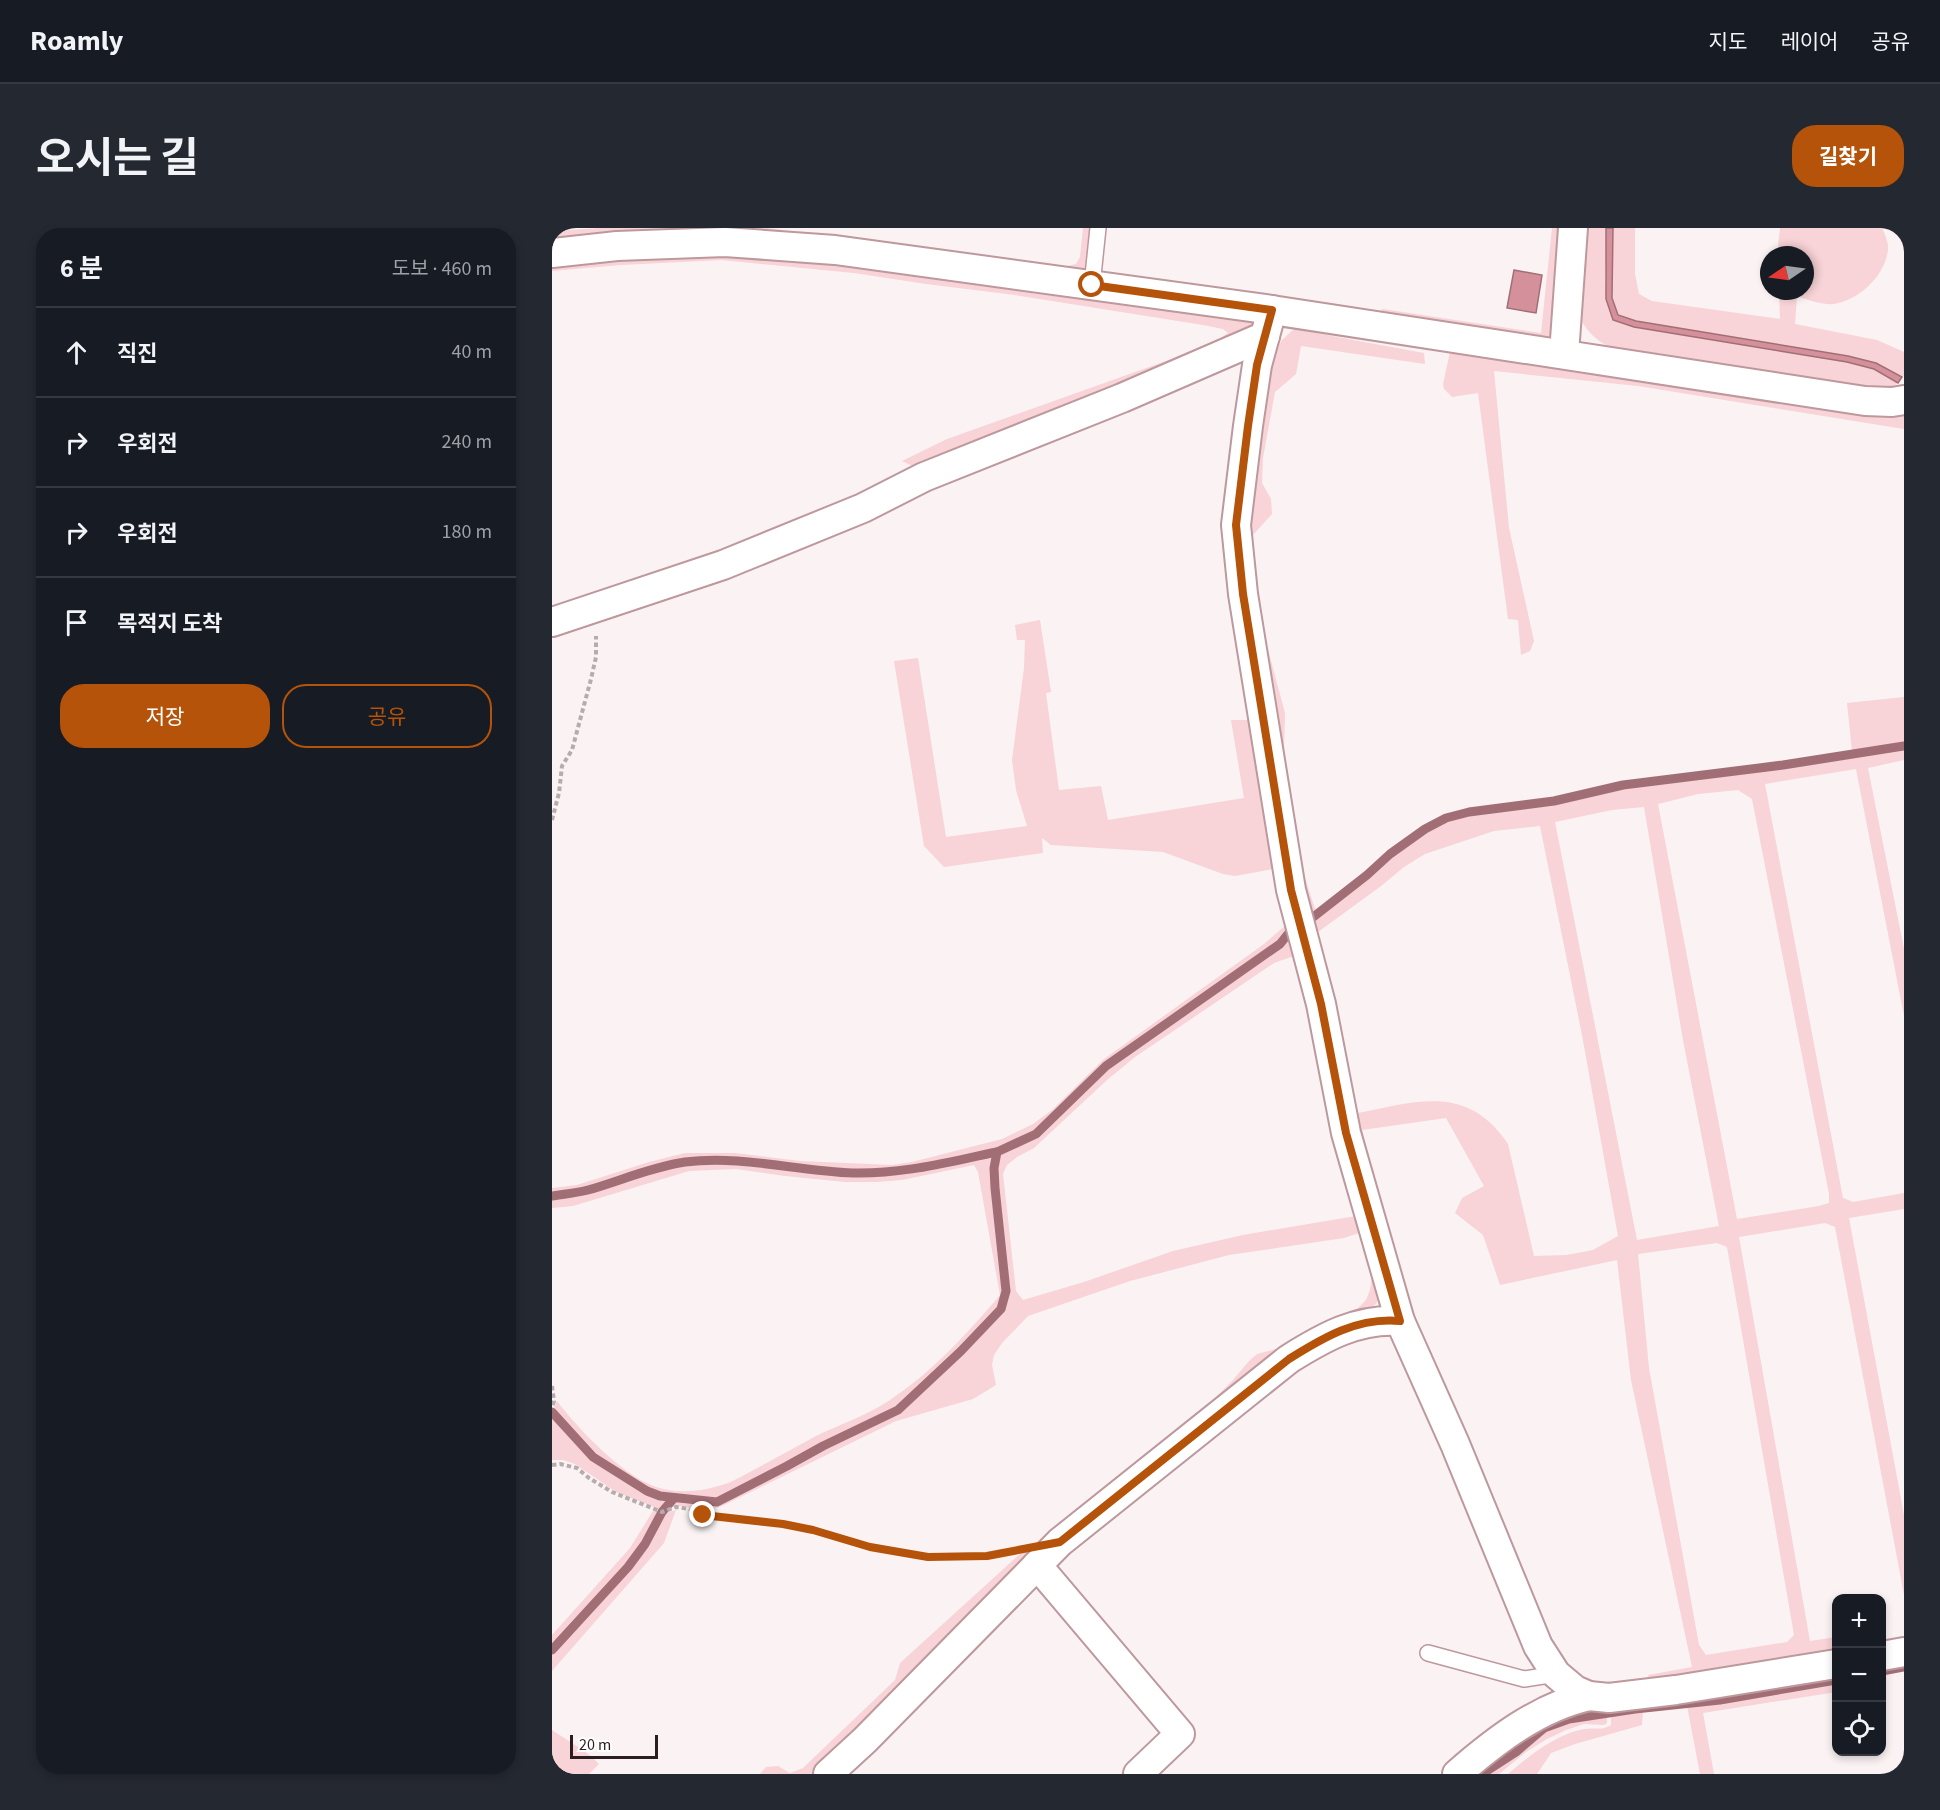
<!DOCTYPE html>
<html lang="ko">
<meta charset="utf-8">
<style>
:root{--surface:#171b24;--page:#242831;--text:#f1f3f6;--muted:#9ea1a6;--line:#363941;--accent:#b45309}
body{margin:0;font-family:"Source Sans 3","Noto Sans KR",sans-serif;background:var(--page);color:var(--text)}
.controls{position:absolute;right:18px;bottom:18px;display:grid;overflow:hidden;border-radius:12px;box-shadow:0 3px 9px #0003}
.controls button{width:54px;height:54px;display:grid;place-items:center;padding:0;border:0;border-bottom:2px solid var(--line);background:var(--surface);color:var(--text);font:30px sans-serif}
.compass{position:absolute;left:1208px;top:18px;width:54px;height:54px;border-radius:50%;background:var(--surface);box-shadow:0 3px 9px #0003;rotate:257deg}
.scale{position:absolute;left:18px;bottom:15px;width:88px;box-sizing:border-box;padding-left:6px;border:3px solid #2c1e20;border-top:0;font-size:16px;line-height:21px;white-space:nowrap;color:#2c1e20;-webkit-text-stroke:4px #fff;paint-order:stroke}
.stop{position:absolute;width:18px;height:18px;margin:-14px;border:4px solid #b45309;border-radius:50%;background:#fff}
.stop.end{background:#b45309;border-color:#fff;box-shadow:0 2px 6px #0008}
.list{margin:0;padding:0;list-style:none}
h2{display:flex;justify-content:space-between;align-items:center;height:78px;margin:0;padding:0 24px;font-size:26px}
h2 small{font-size:20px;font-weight:400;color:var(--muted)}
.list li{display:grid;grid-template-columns:39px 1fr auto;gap:18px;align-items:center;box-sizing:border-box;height:90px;padding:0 24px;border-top:2px solid var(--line)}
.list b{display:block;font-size:22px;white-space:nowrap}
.list em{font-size:20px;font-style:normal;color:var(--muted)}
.actions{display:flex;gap:12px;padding:18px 24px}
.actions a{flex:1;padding:14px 0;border:2px solid var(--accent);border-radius:24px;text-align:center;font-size:21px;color:var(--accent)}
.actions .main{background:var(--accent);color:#fff}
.icon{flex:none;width:33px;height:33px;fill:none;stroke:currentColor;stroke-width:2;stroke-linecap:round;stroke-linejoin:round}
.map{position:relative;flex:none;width:1352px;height:1546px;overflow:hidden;border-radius:24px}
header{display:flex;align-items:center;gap:36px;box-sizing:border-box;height:84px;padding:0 30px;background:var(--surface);border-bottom:2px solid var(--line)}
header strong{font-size:28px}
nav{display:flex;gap:33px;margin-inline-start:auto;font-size:21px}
.intro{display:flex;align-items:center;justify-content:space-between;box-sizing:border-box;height:144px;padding:0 36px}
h1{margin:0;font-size:42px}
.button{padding:15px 27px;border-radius:24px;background:var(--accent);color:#fff;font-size:21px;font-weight:700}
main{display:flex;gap:36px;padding:0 36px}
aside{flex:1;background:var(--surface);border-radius:24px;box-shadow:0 3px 9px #0003}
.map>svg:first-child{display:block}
.grass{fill:#f8d3d7;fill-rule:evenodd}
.water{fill:#d4919b;stroke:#a26e76;stroke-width:1.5}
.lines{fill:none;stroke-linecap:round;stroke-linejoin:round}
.stream{stroke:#a26e76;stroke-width:9}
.service-casing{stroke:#bd989d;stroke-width:18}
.minor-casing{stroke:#bd989d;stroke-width:32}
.path{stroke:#b6acad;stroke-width:4;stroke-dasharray:4.5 3;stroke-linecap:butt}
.service{stroke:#fff;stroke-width:15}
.minor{stroke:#fff;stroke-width:28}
.route{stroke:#b45309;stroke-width:8}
</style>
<header>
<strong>Roamly</strong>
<nav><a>지도</a><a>레이어</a><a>공유</a></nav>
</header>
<div class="intro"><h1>오시는 길</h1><a class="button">길찾기</a></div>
<main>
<aside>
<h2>6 분<small>도보 · 460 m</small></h2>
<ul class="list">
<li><svg class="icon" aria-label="ahead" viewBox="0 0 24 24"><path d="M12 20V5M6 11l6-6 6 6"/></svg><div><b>직진</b></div><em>40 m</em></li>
<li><svg class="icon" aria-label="right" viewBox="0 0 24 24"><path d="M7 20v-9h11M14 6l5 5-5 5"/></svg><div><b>우회전</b></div><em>240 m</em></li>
<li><svg class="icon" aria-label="right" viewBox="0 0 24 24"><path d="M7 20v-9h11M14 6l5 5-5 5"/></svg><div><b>우회전</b></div><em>180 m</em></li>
<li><svg class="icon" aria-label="arrive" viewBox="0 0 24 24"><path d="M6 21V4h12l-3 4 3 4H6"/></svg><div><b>목적지 도착</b></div></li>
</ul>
<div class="actions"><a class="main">저장</a><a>공유</a></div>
</aside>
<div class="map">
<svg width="1352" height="1546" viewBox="0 0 1352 1546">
<rect width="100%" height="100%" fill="#faf2f3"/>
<!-- grass -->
<g class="grass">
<path d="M 48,0 L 216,0 L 510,39 L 524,36 L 528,29 L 531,0 L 540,0 C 538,15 540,35 528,46 L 0,15 L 0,3 Z"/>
<path d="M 1000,0 L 1012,0 L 1000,108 L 992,112 L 823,86 L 831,81 L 989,105 Z"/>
<path d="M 1028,0 L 1054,0 L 1053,52 L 1061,92 L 1295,134 L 1322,141 L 1346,155 L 1340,159 L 1316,162 L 1069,124 C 1049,116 1034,106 1026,85 Z"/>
<path d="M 1061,0 L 1083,0 L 1083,46 L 1087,66 L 1100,73 L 1228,91 L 1227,63 L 1253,63 L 1253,27 L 1225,27 L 1228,0 L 1330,0 C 1333,6 1337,16 1336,22 C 1333,48 1307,72 1282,76 C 1270,77 1256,72 1245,68 L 1243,96 L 1325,112 L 1352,124 L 1352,148 L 1350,149 L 1324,135 L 1296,128 L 1084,93 L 1066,87 L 1060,70 Z"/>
<path d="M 221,25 L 694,92 L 704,97 L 373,244 L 350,233 L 395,211 L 614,133 L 667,111 L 676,105 L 671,101 L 651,97 L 463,67 L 374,56 L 302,45 L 170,32 L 69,37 L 0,43 L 0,34 Z"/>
<path d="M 742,101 L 872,125 L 873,136 L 749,118 L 744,146 L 723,164 L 711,230 L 710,255 L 719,271 L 720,286 L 701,307 L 705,367 L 712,407 L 733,485 L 732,520 L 751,644 L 764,684 L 759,688 L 761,691 L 856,615 L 895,592 L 918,586 L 1003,575 L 1071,559 L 1231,539 L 1352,521 L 1352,532 L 1316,540 L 1352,721 L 1352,788 L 1304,541 L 1213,556 L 1291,970 L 1301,974 L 1352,965 L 1352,981 L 1297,990 L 1352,1287 L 1352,1367 L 1283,999 L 1273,995 L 1187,1009 L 1258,1413 L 1284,1409 L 1284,1427 L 1098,1457 L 1096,1447 L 1140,1439 L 1079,1152 L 1065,1032 L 948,1057 L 931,1007 L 903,985 L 910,970 L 932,958 L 894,890 L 810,902 L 824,956 L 816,959 L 745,653 L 695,299 L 720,128 L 730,112 ZM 1186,562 L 1200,571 L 1277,966 L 1277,975 L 1267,978 L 1185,991 L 1106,576 L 1146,566 ZM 1092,579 L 1131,812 L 1167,998 L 1085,1012 L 1003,594 L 1060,582 ZM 988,598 L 1030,807 L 1066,1008 L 1041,1022 L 1015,1027 L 982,1028 L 956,916 C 916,856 866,873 806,885 L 766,704 L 829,658 L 852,639 L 873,626 L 942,603 ZM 1165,1015 L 1175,1019 L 1242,1407 L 1235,1414 L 1154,1427 L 1147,1417 L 1097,1140 L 1086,1026 Z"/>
<path d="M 898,124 L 1352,183 L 1352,201 L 1086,158 L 942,143 L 957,300 L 982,413 L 978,423 L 969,427 L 966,392 L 956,391 L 926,165 L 900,169 L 892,161 L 891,156 Z"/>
<path d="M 488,392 L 499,464 L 494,465 L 507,562 L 549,558 L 556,592 L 692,570 L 679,492 L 701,492 L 740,698 L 726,715 L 590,808 L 552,836 L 482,904 L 445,922 L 361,940 L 337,942 L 259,941 L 209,933 L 132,932 L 69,948 L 34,961 L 0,965 L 0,960 L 25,957 L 97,934 L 133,925 L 183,925 L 248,933 L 340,937 L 360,934 L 450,911 L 481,896 L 500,882 L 552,831 L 712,716 L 734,697 L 721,641 L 683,648 L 671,646 L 611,624 L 499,617 L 490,610 L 491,625 L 392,639 L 372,618 L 342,433 L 366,430 L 394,609 L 475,598 L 464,562 L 460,532 L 472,440 L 473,412 L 465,412 L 463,397 Z"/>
<path d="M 1352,469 L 1352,516 L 1300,523 L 1295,475 Z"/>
<path d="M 742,703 L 827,1069 L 824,1076 L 505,1308 L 485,1315 L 640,1193 L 681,1152 L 697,1133 L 705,1126 L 735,1118 L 768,1097 L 806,1080 L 814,1072 L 818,1062 L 820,1048 L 819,1038 L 810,1004 L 792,1010 L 677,1027 L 578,1053 L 476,1088 L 450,1115 L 442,1127 L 440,1137 L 444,1157 L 421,1171 L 344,1193 L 172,1277 L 152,1285 C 138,1279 128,1275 113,1281 L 122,1272 L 165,1276 L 303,1204 L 347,1184 L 437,1097 L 451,1082 L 456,1063 L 445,960 L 444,940 L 447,926 L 485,908 L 556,840 L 729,718 ZM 742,728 L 749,738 L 804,988 L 691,1007 L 621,1023 L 532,1054 L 471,1072 L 464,1063 L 451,946 L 455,937 L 465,929 L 482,920 L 555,852 L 583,829 L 722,735 Z"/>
<path d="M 442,927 L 440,940 L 441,960 L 452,1063 L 447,1080 L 407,1121 L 345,1180 L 302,1200 L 234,1237 L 164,1271 L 109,1266 L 96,1261 L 42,1227 L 1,1182 L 5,1173 C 27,1202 75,1253 111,1261 C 135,1266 157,1262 179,1254 C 208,1239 236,1223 264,1208 C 289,1196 316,1187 338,1172 C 380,1144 416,1105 448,1067 L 426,944 L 422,937 L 350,952 L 325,954 L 293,954 L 233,948 L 184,941 L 137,943 L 21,978 L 0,980 L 0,970 L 35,965 L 71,952 L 132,937 L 157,936 L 208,937 L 258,945 L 338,947 L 362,944 Z"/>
<path d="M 0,1187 C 32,1223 70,1263 120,1271 L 110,1282 L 107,1281 L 64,1264 L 23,1236 L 11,1232 L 0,1232 Z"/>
<path d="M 124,1282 L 112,1315 L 0,1443 L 0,1426 L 49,1372 L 96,1317 L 111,1286 Z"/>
<path d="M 101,1283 L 106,1284 L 92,1314 L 74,1337 L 0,1419 L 0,1407 L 78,1320 Z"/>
<path d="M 486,1320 L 262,1546 L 208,1546 L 214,1539 L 226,1538 L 238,1545 L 251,1540 L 343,1452 L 348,1435 L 470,1324 Z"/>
<path d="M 1284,1454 L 1284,1464 L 1151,1485 L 1162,1546 L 1148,1546 L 1135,1478 L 1170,1474 Z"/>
<path d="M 1091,1483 L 1090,1497 L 1023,1516 L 999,1525 L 985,1546 L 956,1546 C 978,1527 1003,1507 1032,1501 C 1042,1499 1050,1503 1059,1497 L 1059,1488 Z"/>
<path d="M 1055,1488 L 1055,1495 L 1052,1497 L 1032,1496 L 1014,1502 L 995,1511 L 974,1524 L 947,1546 L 934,1546 L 965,1525 L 993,1502 L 1018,1493 Z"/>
<path d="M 0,1502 C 16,1513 34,1522 47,1536 L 37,1546 L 0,1546 Z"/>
</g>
<!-- water -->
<g class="water">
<path d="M 1054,0 L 1061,0 L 1060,70 L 1066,87 L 1084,93 L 1296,128 L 1324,135 L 1350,149 L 1346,155 L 1322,141 L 1295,134 L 1082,99 L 1061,92 L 1054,71 Z"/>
<path d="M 962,42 L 990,47 L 984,85 L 955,80 Z"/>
</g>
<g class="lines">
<!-- stream -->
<g class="stream">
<path d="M 760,690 L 815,647 L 838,626 L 873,601 L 894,590 L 917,584 L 1002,573 L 1071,557 L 1231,537 L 1352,518"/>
<path d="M 0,968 C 12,966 25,965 36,962 C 68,953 99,939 133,934 C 189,927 245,943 301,945 C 353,946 395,934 445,924"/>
<path d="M 0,1184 L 41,1229 L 95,1263 L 108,1268 L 165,1274 L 235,1238 L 271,1218 L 346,1182 L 409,1123 L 449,1081 L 454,1063 L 443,960 L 442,940 L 445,924 L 484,906 L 554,838 L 728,716 L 740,701"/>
<path d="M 0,1422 L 76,1339 L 93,1316 L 110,1284 L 122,1270"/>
<path d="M 1330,1443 L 1352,1439"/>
<path d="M 930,1546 L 964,1524 L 992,1500 L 1017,1491 L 1083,1481 L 1168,1472 L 1284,1452"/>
</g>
<defs>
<g id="service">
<path d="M 540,57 L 546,0"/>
<path d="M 876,1425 L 972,1451 L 1004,1446"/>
</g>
<g id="minor">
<path d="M 0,25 L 65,18 L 173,14 L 283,22 L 720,82 L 1313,173 L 1340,174 L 1352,172"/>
<path d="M 720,82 L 705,137 L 696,198 L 684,297 L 691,366 L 739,662 L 769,776 L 794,905 L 848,1093 L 903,1216 L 986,1418 L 1004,1446 L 1023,1462 L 1037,1468 L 1057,1470 L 1124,1462 L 1284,1436"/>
<path d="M 1012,126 L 1021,0"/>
<path d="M 0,394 L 171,337 L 311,280 L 372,249 L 570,170 L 713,108"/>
<path d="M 485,1337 L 628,1506 L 586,1546"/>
<path d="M 1330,1428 L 1352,1424"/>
<path d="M 276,1546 L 313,1512 L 508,1314 L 737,1131 C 772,1109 806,1090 848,1093"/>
<path d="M 905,1546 C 944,1512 987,1479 1037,1468"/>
</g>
</defs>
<!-- service casing -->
<use href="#service" class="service-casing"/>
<!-- minor casing -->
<use href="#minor" class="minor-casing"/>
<!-- path -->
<g class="path">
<path d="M 0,592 L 7,565 L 10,538 L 20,522 L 39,451 L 44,429 L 44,408"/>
<path d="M 0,1158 L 2,1173 L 0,1179"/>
<path d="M 0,1237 L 8,1236 L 25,1240 L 37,1250 L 60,1264 L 110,1284 L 124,1279 L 137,1281 L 151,1287 L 231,1295 L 288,1309 L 318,1319 L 376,1329 L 414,1330 L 457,1324"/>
</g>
<!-- service -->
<use href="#service" class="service"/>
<!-- minor -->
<use href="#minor" class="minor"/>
</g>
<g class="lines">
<!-- route -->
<path class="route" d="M 151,1287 L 231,1296 L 261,1302 L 318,1319 L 376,1329 L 435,1328 L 508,1314 L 737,1131 C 772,1109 806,1089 848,1093 L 794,905 L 769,776 L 739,662 L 691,366 L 684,297 L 696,198 L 705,137 L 720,82 L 540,57"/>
</g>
</svg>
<div class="controls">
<button>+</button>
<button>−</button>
<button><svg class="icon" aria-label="locate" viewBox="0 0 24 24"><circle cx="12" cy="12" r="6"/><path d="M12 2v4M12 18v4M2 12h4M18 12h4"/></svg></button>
</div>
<svg class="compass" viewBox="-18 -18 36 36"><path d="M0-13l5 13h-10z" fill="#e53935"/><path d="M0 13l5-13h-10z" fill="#9ea1a6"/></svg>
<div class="scale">20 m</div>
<div class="stop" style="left:540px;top:57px"></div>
<div class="stop end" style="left:151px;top:1287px"></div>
</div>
</main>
